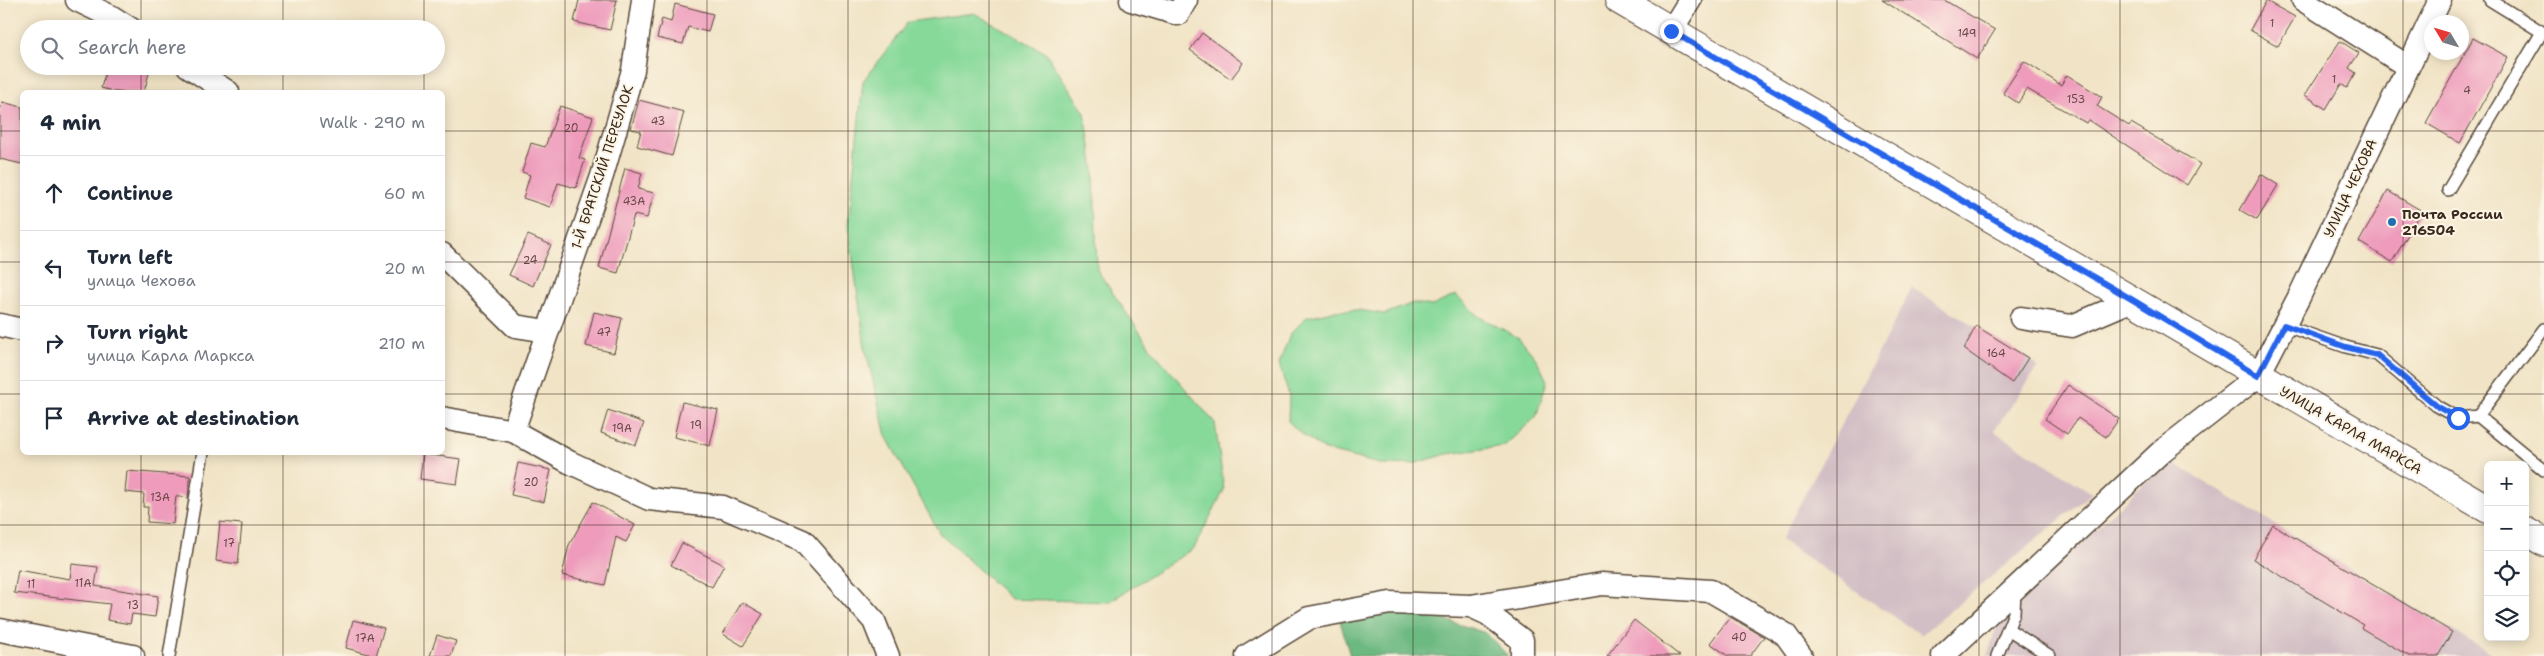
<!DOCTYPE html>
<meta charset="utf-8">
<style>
:root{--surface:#fff;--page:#f6f6f7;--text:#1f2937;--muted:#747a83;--line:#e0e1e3}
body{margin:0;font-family:"Shantell Sans",sans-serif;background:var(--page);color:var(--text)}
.controls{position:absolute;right:15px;bottom:15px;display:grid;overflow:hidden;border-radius:8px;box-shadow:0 2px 12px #0003}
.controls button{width:45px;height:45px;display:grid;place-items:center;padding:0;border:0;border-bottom:1px solid var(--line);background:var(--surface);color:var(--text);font:25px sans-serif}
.compass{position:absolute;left:2424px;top:15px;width:45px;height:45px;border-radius:50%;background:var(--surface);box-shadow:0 2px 12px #0003;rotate:308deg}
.stop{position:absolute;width:15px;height:15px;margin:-11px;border:4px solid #2563eb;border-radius:50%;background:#fff}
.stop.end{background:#2563eb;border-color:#fff;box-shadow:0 1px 5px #0008}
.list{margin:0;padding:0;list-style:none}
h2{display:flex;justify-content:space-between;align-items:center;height:65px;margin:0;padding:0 20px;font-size:21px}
h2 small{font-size:16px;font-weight:400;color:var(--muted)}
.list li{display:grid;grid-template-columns:32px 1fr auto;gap:15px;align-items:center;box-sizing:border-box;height:75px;padding:0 20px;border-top:1px solid var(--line)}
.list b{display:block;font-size:19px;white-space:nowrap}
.list p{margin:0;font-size:16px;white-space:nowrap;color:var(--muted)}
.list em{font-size:16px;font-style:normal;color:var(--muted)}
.icon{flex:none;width:28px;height:28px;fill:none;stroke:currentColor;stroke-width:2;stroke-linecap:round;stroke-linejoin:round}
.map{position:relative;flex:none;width:2544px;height:656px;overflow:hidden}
.search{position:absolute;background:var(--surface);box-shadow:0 2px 12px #0003;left:20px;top:20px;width:425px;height:55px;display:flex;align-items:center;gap:12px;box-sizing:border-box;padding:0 18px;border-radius:28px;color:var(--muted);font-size:19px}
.panel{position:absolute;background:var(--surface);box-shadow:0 2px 12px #0003;left:20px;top:90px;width:425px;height:365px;border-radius:8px}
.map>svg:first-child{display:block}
.industrial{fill:#d2bec5}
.green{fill:#87d99a;stroke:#61825c}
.forest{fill:#6db982;stroke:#547250}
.building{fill:#ee9bbc}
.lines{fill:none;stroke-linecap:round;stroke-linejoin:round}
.lane-casing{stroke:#564637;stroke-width:14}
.street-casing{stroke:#564637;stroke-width:25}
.secondary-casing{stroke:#564637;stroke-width:30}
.lane{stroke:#fff;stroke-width:11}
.street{stroke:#fff;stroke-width:22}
.secondary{stroke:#fff;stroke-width:28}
.route{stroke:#2563eb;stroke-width:6}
.grid{fill:none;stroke:#3b2a1e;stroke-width:1;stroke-opacity:0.55}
.poi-dot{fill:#1f6fb2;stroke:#fcf5e5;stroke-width:2}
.labels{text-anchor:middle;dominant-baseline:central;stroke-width:4;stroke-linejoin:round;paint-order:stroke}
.number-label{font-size:11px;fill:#684646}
.street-label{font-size:14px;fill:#3b2a1e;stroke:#fcf5e5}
.poi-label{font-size:14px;font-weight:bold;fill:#3b2a1e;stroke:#fcf5e5;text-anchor:start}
</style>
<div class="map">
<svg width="2544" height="656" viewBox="0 0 2544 656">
<rect width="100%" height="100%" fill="#fcf5e5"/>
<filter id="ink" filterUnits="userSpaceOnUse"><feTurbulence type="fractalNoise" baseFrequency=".02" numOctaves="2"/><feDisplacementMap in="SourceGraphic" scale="10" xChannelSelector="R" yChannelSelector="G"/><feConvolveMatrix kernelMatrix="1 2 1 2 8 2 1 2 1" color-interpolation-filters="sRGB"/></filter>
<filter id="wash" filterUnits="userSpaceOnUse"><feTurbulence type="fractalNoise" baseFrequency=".0096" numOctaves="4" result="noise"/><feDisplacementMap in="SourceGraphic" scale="20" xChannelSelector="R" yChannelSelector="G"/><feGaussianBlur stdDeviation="1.12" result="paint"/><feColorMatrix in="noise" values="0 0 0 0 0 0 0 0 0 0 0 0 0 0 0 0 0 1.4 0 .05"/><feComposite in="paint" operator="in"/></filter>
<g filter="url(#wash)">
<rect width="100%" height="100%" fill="#f1e4c6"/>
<!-- industrial -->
<g class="industrial">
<path d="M 1912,288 L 2028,358 L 2038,367 L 1994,431 L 2092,493 L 1921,635 L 1781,540 Z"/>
<path d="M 2168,460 L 2495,656 L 1987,656 L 1998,622 Z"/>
</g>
<!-- green -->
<g class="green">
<path d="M 974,13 L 1046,53 L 1085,113 L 1094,170 L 1097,270 L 1152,350 L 1215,423 L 1224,490 L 1194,548 L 1109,602 L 1011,599 L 940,534 L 886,436 L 865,347 L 848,224 L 863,81 L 908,22 Z"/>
<path d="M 1456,295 L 1478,316 L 1519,338 L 1537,360 L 1547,381 L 1536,417 L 1504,446 L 1447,454 L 1413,464 L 1383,465 L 1325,450 L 1299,432 L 1288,421 L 1289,396 L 1279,364 L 1290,334 L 1307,317 L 1332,311 L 1358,310 L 1385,314 L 1413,303 L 1432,306 Z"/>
</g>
<!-- forest -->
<path class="forest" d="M 1369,613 L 1429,615 L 1486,633 L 1508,656 L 1350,656 L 1340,621 Z"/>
<g id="blocks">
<!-- building -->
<g class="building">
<path d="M 579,0 L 617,0 L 610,30 L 574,22 Z"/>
<path d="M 1882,0 L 1944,0 L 1995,30 L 1977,59 Z"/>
<path d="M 2266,1 L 2295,17 L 2278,46 L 2250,30 Z"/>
<path d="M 675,4 L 713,14 L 708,32 L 688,27 L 683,44 L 657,38 L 662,19 L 671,22 Z"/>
<path d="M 1202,33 L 1243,63 L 1231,79 L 1190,50 Z"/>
<path d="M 2473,38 L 2508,57 L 2460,143 L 2426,123 Z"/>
<path d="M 2340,41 L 2359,53 L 2349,68 L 2356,73 L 2347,88 L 2341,84 L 2326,109 L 2305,95 Z"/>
<path d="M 2024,61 L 2061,85 L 2067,75 L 2102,97 L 2097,106 L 2129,126 L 2131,123 L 2200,164 L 2187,185 L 2088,120 L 2086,123 L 2027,89 L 2018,103 L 2003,93 Z"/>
<path d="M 107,66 L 124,66 L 149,73 L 144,92 L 117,92 L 101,88 Z"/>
<path d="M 639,100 L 684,112 L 672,156 L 637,146 L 641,131 L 631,129 Z"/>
<path d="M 2,102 L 22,107 L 22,164 L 0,159 L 0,113 Z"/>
<path d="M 560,106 L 593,117 L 579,158 L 585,160 L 576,188 L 558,183 L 550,207 L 523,198 L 530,175 L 522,172 L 531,143 L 545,147 Z"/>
<path d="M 625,168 L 642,173 L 638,189 L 654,193 L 647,218 L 634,215 L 618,273 L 599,268 Z"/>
<path d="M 2261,174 L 2278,185 L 2257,220 L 2240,210 Z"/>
<path d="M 2388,191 L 2422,211 L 2392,262 L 2359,242 Z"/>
<path d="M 528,235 L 551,245 L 533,286 L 509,275 Z"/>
<path d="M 594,312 L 622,318 L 614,353 L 586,346 Z"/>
<path d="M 1976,326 L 2028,358 L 2012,383 L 1964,349 Z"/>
<path d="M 2068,385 L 2119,419 L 2106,437 L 2078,418 L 2067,434 L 2045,419 Z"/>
<path d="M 682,402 L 718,410 L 710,446 L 674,437 Z"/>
<path d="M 608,410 L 644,423 L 636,445 L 601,433 Z"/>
<path d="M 423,454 L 461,459 L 457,484 L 420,479 Z"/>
<path d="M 518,463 L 551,470 L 544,502 L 511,495 Z"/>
<path d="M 127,471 L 190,476 L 188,498 L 176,496 L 173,524 L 147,522 L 148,507 L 143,507 L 144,494 L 125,492 Z"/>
<path d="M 593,502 L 635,525 L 626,542 L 616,537 L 605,585 L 562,575 L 569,545 Z"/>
<path d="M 220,522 L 242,524 L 238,564 L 216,561 Z"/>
<path d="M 2273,525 L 2452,632 L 2438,656 L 2409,656 L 2361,628 L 2363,625 L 2253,559 Z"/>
<path d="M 682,543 L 724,565 L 712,587 L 671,565 Z"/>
<path d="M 72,564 L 98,567 L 95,586 L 158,596 L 155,617 L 132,614 L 130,624 L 107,620 L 110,604 L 14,593 L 18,570 L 70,579 Z"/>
<path d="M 742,602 L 763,614 L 743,646 L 723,634 Z"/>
<path d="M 1730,617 L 1764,637 L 1750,656 L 1728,656 L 1710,643 Z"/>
<path d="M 353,620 L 384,628 L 376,656 L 346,648 Z"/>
<path d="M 1634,620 L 1680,656 L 1607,656 Z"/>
<path d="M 437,635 L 456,641 L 451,656 L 430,656 Z"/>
</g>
</g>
</g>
<g filter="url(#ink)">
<use href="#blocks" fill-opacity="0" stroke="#564637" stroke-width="1"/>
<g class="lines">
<defs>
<g id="lane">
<path d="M 2448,190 L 2542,32 L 2490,0"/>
<path d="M 2283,325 L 2346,347 L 2377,355 L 2438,407 L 2458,418 L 2478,416 L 2544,470"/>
<path d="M 2478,416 L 2544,329"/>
<path d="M 2008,629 L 2050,656"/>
<path d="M 169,656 L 203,452"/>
<path d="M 1997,656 L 2014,613 L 2015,589"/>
</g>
<g id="street">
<path d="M 77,0 L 112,17 L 131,29"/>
<path d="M 1131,0 L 1178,14 L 1186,0"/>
<path d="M 2303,0 L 2407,66"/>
<path d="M 1671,31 L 1690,0"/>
<path d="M 188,66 L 228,92"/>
<path d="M 442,254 L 515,326 L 547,331"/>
<path d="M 2021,318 L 2072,326 L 2133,300"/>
<path d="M 0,325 L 22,330"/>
<path d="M 442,418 L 513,431 L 569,462 L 649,499 L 723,507 L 803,541 L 874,621 L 888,656"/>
<path d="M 513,431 L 602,176 L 633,70 L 643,0"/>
<path d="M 1471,606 L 1488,614 L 1522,640 L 1522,656"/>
<path d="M 0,630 L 133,656"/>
<path d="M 1247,656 L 1309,618 L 1390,603 L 1471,606 L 1602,584 L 1711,591 L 1785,634 L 1801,656"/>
<path d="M 1943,656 L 2162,451 L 2258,376 L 2299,297 L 2440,0"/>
</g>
<g id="secondary">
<path d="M 1619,0 L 2488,509"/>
<path d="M 2525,531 L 2544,542"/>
</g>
</defs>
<!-- lane casing -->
<use href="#lane" class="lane-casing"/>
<!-- street casing -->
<use href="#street" class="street-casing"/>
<!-- secondary casing -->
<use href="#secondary" class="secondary-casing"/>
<!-- lane -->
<use href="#lane" class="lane"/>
<!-- street -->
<use href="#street" class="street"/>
<!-- secondary -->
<use href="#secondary" class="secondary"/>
</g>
</g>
<g class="lines" filter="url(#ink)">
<!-- route -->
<path class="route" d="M 1671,31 L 2133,300 L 2258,376 L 2284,325 L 2346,347 L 2377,355 L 2438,407 L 2458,418"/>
</g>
<!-- grid -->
<path class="grid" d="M 141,0 L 141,29M 283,0 L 283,29M 424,0 L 424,29M 565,0 L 565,656M 707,0 L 707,656M 848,0 L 848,656M 989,0 L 989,656M 1131,0 L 1131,656M 1272,0 L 1272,656M 1413,0 L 1413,656M 1555,0 L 1555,656M 1696,0 L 1696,656M 1837,0 L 1837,656M 1979,0 L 1979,656M 2120,0 L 2120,656M 2261,0 L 2261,656M 2403,0 L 2403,656M 141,66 L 141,92M 283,66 L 283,92M 424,66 L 424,92M 0,131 L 22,131M 442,131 L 2544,131M 0,262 L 22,262M 442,262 L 2544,262M 0,394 L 22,394M 442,394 L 2544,394M 141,452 L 141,656M 283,452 L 283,656M 424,452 L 424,656M 0,525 L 2488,525M 2525,525 L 2544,525"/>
<!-- markers -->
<circle class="poi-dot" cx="2392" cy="222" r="5"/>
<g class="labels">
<!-- number labels -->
<g class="number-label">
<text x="2272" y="23">1</text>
<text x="1967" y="33">149</text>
<text x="2334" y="79">1</text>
<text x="2467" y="90">4</text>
<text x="2076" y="99">153</text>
<text x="658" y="121">43</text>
<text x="571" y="128">20</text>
<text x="634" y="201">43А</text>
<text x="530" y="260">24</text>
<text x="604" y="332">47</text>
<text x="1996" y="353">164</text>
<text x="696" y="425">19</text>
<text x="622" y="428">19А</text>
<text x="531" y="482">20</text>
<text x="160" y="497">13А</text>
<text x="229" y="543">17</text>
<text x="83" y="583">11А</text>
<text x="31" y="584">11</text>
<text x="133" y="605">13</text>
<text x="1739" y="637">40</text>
<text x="365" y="638">17А</text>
</g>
<!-- street labels -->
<g class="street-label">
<text transform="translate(602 167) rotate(-72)">1-Й БРАТСКИЙ ПЕРЕУЛОК</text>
<text transform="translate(2350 188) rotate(-65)">УЛИЦА ЧЕХОВА</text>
<text transform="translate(2351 430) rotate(30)">УЛИЦА КАРЛА МАРКСА</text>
</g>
<!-- poi labels -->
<g class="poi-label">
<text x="2402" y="214">Почта России<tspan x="2402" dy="16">216504</tspan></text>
</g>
</g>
</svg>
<div class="controls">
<button>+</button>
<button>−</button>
<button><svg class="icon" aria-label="locate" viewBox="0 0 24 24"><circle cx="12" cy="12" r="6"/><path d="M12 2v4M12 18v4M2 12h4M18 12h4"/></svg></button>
<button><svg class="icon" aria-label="layers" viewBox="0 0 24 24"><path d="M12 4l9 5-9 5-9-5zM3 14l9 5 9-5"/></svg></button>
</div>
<svg class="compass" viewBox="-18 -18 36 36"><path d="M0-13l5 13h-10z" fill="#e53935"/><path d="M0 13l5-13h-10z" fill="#747a83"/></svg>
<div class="stop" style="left:2458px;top:418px"></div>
<div class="stop end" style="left:1671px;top:31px"></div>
<div class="search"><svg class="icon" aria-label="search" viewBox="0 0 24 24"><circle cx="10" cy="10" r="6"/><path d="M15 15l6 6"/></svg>Search here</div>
<section class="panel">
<h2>4 min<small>Walk · 290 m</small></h2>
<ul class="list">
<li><svg class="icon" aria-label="ahead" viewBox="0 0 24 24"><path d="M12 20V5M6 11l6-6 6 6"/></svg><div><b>Continue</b></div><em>60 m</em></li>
<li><svg class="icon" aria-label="left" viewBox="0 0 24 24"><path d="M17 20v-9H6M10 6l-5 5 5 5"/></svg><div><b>Turn left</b><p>улица Чехова</p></div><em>20 m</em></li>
<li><svg class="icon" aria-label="right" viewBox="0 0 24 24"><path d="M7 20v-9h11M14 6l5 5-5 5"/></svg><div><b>Turn right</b><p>улица Карла Маркса</p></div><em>210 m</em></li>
<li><svg class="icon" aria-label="arrive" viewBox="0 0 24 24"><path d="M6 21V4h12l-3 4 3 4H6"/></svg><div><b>Arrive at destination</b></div></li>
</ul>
</section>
</div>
